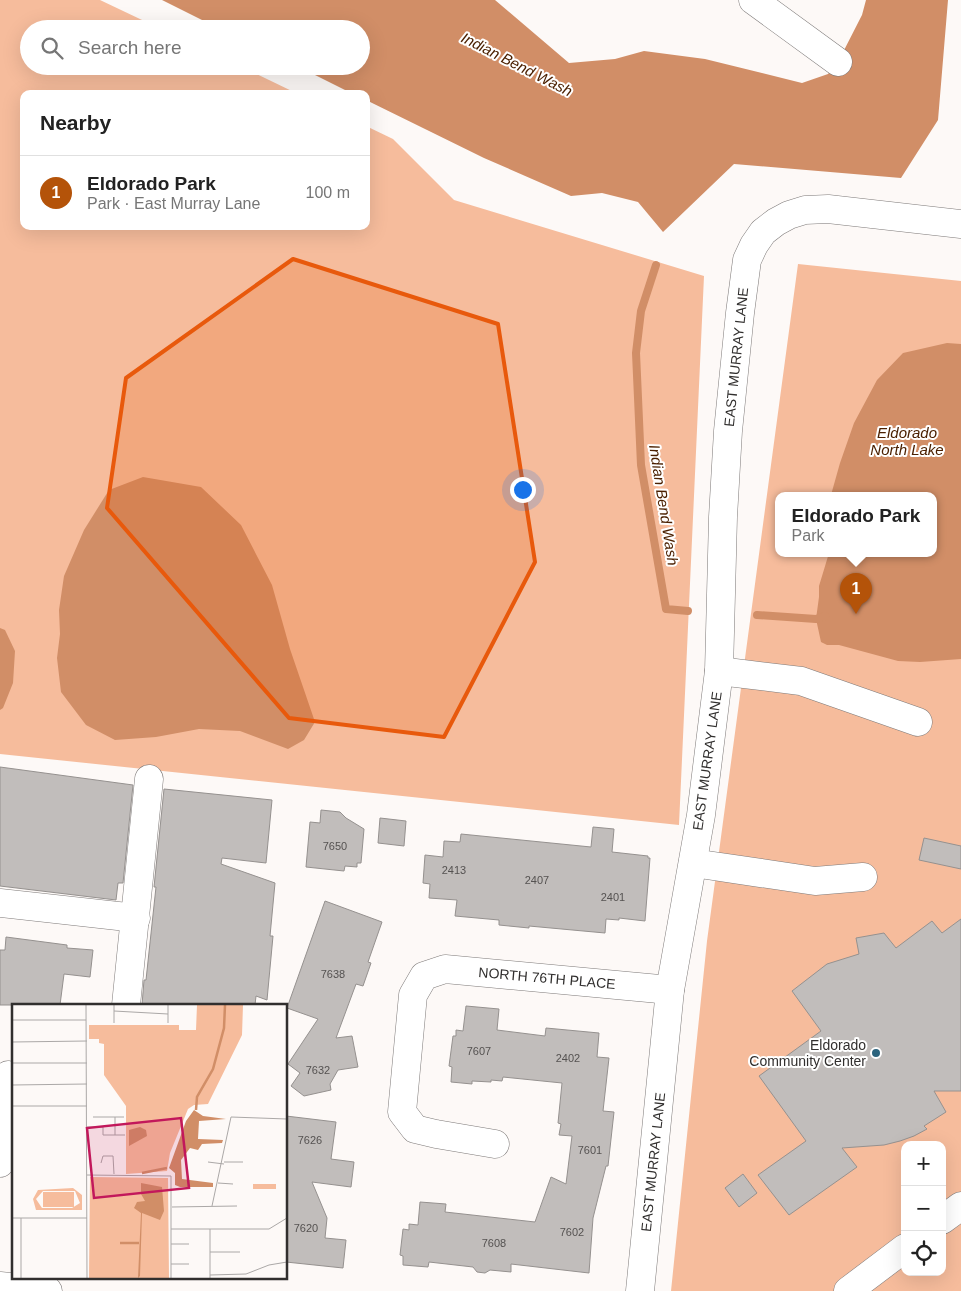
<!DOCTYPE html>
<meta charset="utf-8">
<style>
:root{--surface:#fff;--page:#f6f6f6;--text:#222;--muted:#767676;--line:#e0e0e0;--accent:#b45309}
body{margin:0;font-family:Helvetica,sans-serif;background:var(--page);color:var(--text)}
.controls{position:absolute;right:15px;bottom:15px;display:grid;overflow:hidden;border-radius:10px;box-shadow:0 5px 20px #0002}
.controls button{width:45px;height:45px;display:grid;place-items:center;padding:0;border:0;border-bottom:1px solid var(--line);background:var(--surface);color:var(--text);font:25px sans-serif}
.you{position:absolute;left:522px;top:489px;width:18px;height:18px;margin:-12px;border:4px solid #fff;border-radius:50%;background:#1a73e8;box-shadow:0 0 0 8px #1a73e833}
.badge{display:grid;place-items:center;width:32px;height:32px;border-radius:50%;background:var(--accent);color:#fff;font-size:16px;font-weight:700}
.pin{position:absolute;translate:-50% -41px;filter:drop-shadow(0 1px 2px #0008)}
.pin::after{content:'';position:absolute;top:26px;width:18px;height:15px;background:inherit;clip-path:polygon(0 0,100% 0,50% 100%)}
.popup{position:absolute;left:775px;top:492px;width:162px;height:65px;box-sizing:border-box;display:grid;place-content:center;border-radius:10px;background:var(--surface);filter:drop-shadow(0 1px 4px #0005);font-size:16px;white-space:nowrap;color:var(--muted)}
.popup b{font-size:19px;color:var(--text)}
.popup::after{content:'';position:absolute;left:50%;top:100%;margin-left:-10px;border:10px solid transparent;border-top-color:var(--surface)}
.list{margin:0;padding:0;list-style:none}
h2{display:flex;justify-content:space-between;align-items:center;height:65px;margin:0;padding:0 20px;font-size:21px}
h2 small{font-size:16px;font-weight:400;color:var(--muted)}
.list li{display:grid;grid-template-columns:32px 1fr auto;gap:15px;align-items:center;box-sizing:border-box;height:75px;padding:0 20px;border-top:1px solid var(--line)}
.list b{display:block;font-size:19px;white-space:nowrap}
.list p{margin:0;font-size:16px;white-space:nowrap;color:var(--muted)}
.list em{font-size:16px;font-style:normal;color:var(--muted)}
.icon{flex:none;width:28px;height:28px;fill:none;stroke:currentColor;stroke-width:2;stroke-linecap:round;stroke-linejoin:round}
.map{position:relative;flex:none;width:961px;height:1291px;overflow:hidden}
.search{position:absolute;background:var(--surface);box-shadow:0 5px 20px #0002;left:20px;top:20px;width:350px;height:55px;display:flex;align-items:center;gap:12px;box-sizing:border-box;padding:0 18px;border-radius:28px;color:var(--muted);font-size:19px}
.panel{position:absolute;background:var(--surface);box-shadow:0 5px 20px #0002;left:20px;top:90px;width:350px;height:140px;border-radius:10px}
.map>svg:first-child{display:block}
.green{fill:#f6bc9c;fill-rule:evenodd}
.water{fill:#d18e67}
.lines{fill:none;stroke-linecap:round;stroke-linejoin:round}
.stream{stroke:#d18e67;stroke-width:8}
.building{fill:#c1bdbb;stroke:#95918f}
.minor-casing{stroke:#7e7a79;stroke-width:29}
.minor{stroke:#fff;stroke-width:28}
.marked{fill:#e8590c;fill-opacity:0.2;stroke:#e8590c;stroke-width:4;stroke-linejoin:round}
.poi-dot{fill:#2b637d;stroke:#fff;stroke-width:2}
.labels{text-anchor:middle;dominant-baseline:central;stroke-width:4;stroke-linejoin:round;paint-order:stroke}
.number-label{font-size:11px;fill:#555251}
.street-label{font-size:14px;fill:#312f2e;stroke:#fff}
.poi-label{font-size:14px;fill:#312f2e;stroke:#fff;text-anchor:end}
.water-label{font-size:15px;font-style:italic;fill:#4b2001;stroke:#fff}
.inset-river{fill:none;stroke:#d18e67;stroke-width:2.5}
.inset-road{fill:none;stroke:#aba8a7;stroke-width:1}
.view{fill:#c2185b;fill-opacity:0.15;stroke:#c2185b;stroke-width:2.5}
.inset-edge{fill:none;stroke:#312f2e;stroke-width:2.5}
</style>
<div class="map">
<svg width="961" height="1291" viewBox="0 0 961 1291">
<rect width="100%" height="100%" fill="#fdf9f7"/>
<!-- green -->
<g class="green">
<path d="M 0,0 L 100,0 L 161,29 L 29,29 L 29,66 L 240,66 L 298,94 L 24,94 L 24,226 L 366,226 L 366,126 L 393,139 L 454,200 L 704,276 L 679,825 L 0,754 Z"/>
<path d="M 798,264 L 961,281 L 961,1291 L 671,1291 L 707,941 ZM 778,495 L 934,495 L 934,553 L 778,553 ZM 905,1145 L 942,1145 L 942,1272 L 905,1272 Z"/>
</g>
<!-- water -->
<g class="water">
<path d="M 162,0 L 495,0 L 569,63 L 615,59 L 644,51 L 705,59 L 802,83 L 828,74 L 838,62 L 862,15 L 866,0 L 948,0 L 938,120 L 901,178 L 734,164 L 663,232 L 638,202 L 602,193 L 571,196 L 484,158 L 366,100 L 366,94 L 353,94 L 297,66 L 361,66 L 361,29 L 220,29 Z"/>
<path d="M 947,343 L 961,344 L 961,659 L 920,662 L 898,661 L 839,645 L 827,645 L 821,642 L 816,619 L 819,597 L 819,586 L 829,553 L 934,553 L 934,495 L 831,495 L 840,463 L 854,423 L 877,380 L 903,353 Z"/>
<path d="M 143,477 L 201,487 L 241,525 L 272,585 L 290,649 L 315,722 L 304,740 L 288,749 L 240,731 L 199,729 L 156,737 L 115,740 L 86,725 L 61,692 L 57,658 L 60,634 L 59,610 L 64,576 L 84,530 L 109,490 Z"/>
<path d="M 0,628 L 5,630 L 15,651 L 13,683 L 3,708 L 0,710 Z"/>
</g>
<g class="lines">
<!-- stream -->
<g class="stream">
<path d="M 656,265 L 641,311 L 636,353 L 641,465 L 666,609 L 688,611"/>
<path d="M 757,615 L 816,619 L 825,616"/>
</g>
</g>
<!-- building -->
<g class="building">
<path d="M 0,767 L 133,785 L 123,883 L 118,883 L 116,900 L 0,886 Z"/>
<path d="M 164,789 L 272,800 L 266,863 L 222,858 L 221,864 L 275,883 L 270,936 L 273,936 L 267,1000 L 256,996 L 255,1005 L 142,1005 L 144,980 L 146,980 L 156,887 L 154,887 Z"/>
<path d="M 321,810 L 340,812 L 346,818 L 364,829 L 361,863 L 357,863 L 357,867 L 345,866 L 344,871 L 306,867 L 310,822 L 320,823 Z"/>
<path d="M 380,818 L 406,821 L 404,846 L 378,843 Z"/>
<path d="M 593,827 L 614,829 L 612,852 L 648,856 L 648,858 L 650,858 L 645,921 L 619,918 L 619,920 L 606,919 L 605,933 L 529,926 L 529,928 L 499,925 L 499,920 L 455,916 L 457,900 L 429,898 L 430,884 L 423,883 L 425,855 L 443,857 L 444,841 L 460,842 L 461,834 L 591,847 Z"/>
<path d="M 924,838 L 961,846 L 961,869 L 919,860 Z"/>
<path d="M 325,901 L 382,922 L 368,962 L 371,963 L 363,986 L 356,984 L 336,1038 L 352,1036 L 358,1067 L 338,1070 L 330,1084 L 331,1090 L 304,1096 L 291,1086 L 300,1073 L 288,1064 L 318,1019 L 287,1008 Z"/>
<path d="M 961,919 L 961,1091 L 934,1091 L 946,1112 L 924,1126 L 927,1129 L 914,1136 L 900,1141 L 884,1145 L 842,1148 L 857,1167 L 789,1215 L 758,1175 L 806,1141 L 759,1076 L 821,1031 L 792,991 L 827,964 L 859,954 L 856,938 L 884,933 L 896,948 L 932,921 L 942,933 Z"/>
<path d="M 6,937 L 67,945 L 67,948 L 93,950 L 90,977 L 64,974 L 60,1005 L 0,1005 L 0,950 L 5,950 Z"/>
<path d="M 466,1006 L 499,1009 L 497,1030 L 545,1036 L 546,1028 L 599,1033 L 597,1057 L 609,1058 L 603,1111 L 614,1112 L 608,1166 L 606,1166 L 593,1218 L 589,1273 L 511,1264 L 511,1272 L 490,1270 L 485,1273 L 477,1272 L 473,1267 L 429,1262 L 428,1267 L 403,1265 L 403,1256 L 400,1255 L 403,1229 L 409,1230 L 409,1224 L 418,1225 L 420,1202 L 446,1204 L 445,1212 L 535,1222 L 551,1177 L 566,1184 L 572,1136 L 559,1135 L 561,1124 L 558,1123 L 562,1083 L 503,1077 L 502,1081 L 491,1080 L 491,1082 L 472,1081 L 472,1084 L 451,1082 L 452,1067 L 449,1066 L 453,1036 L 456,1036 L 456,1030 L 463,1031 Z"/>
<path d="M 286,1116 L 336,1122 L 331,1159 L 354,1162 L 351,1187 L 312,1182 L 327,1218 L 325,1238 L 346,1240 L 343,1268 L 286,1262 Z"/>
<path d="M 743,1174 L 757,1193 L 739,1207 L 725,1188 Z"/>
</g>
<g class="lines">
<defs>
<g id="minor">
<path d="M 753,0 L 838,62"/>
<path d="M 719,671 L 801,681 L 918,722"/>
<path d="M 693,863 L 815,881 L 863,877"/>
<path d="M 0,903 L 136,918"/>
<path d="M 126,1005 L 149,779"/>
<path d="M 495,1144 L 436,1134 L 415,1129 L 402,1112 L 413,995 L 424,976 L 445,969 L 670,990"/>
<path d="M 0,1163 L 8,1075 L 14,1076"/>
<path d="M 942,1220 L 961,1206"/>
<path d="M 0,1286 L 48,1291"/>
<path d="M 640,1291 L 670,990 L 701,815 L 719,671 L 723,517 L 728,431 L 740,313 L 747,260 L 754,245 L 763,232 L 776,222 L 789,215 L 805,210 L 828,209 L 961,224"/>
<path d="M 848,1291 L 905,1248"/>
</g>
</defs>
<!-- minor casing -->
<use href="#minor" class="minor-casing"/>
<!-- minor -->
<use href="#minor" class="minor"/>
</g>
<!-- marked area -->
<path class="marked" d="M 293,259 L 498,324 L 535,562 L 444,737 L 289,718 L 107,508 L 126,378 Z"/>
<!-- markers -->
<circle class="poi-dot" cx="876" cy="1053" r="5"/>
<g class="labels">
<!-- number labels -->
<g class="number-label">
<text x="335" y="846">7650</text>
<text x="454" y="870">2413</text>
<text x="537" y="880">2407</text>
<text x="613" y="897">2401</text>
<text x="333" y="974">7638</text>
<text x="479" y="1051">7607</text>
<text x="568" y="1058">2402</text>
<text x="318" y="1070">7632</text>
<text x="310" y="1140">7626</text>
<text x="590" y="1150">7601</text>
<text x="306" y="1228">7620</text>
<text x="572" y="1232">7602</text>
<text x="494" y="1243">7608</text>
</g>
<!-- street labels -->
<g class="street-label">
<text transform="translate(736 357) rotate(-84)">EAST MURRAY LANE</text>
<text transform="translate(707 761) rotate(-82)">EAST MURRAY LANE</text>
<text transform="translate(547 978) rotate(5)">NORTH 76TH PLACE</text>
<text transform="translate(653 1162) rotate(-84)">EAST MURRAY LANE</text>
</g>
<!-- poi labels -->
<g class="poi-label">
<text x="866" y="1045">Eldorado<tspan x="866" dy="16">Community Center</tspan></text>
</g>
<!-- water labels -->
<g class="water-label">
<text transform="translate(517 64) rotate(27)">Indian Bend Wash</text>
<text x="907" y="432">Eldorado<tspan x="907" dy="17">North Lake</tspan></text>
<text transform="translate(664 505) rotate(81)">Indian Bend Wash</text>
</g>
</g>
<!-- overview -->
<g transform="translate(12 1004)">
<rect width="275" height="275" fill="#fdf9f7"/>
<path d="M 185,1 L 231,1 L 230,31 L 196,100 L 182,101 L 176,105 L 158,149 L 155,167 L 114,170 L 114,102 L 92,71 L 92,40 L 87,39 L 87,35 L 77,35 L 77,21 L 167,21 L 167,26 L 184,26 ZM 78,173 L 156,174 L 157,274 L 77,274 ZM 241,180 L 264,180 L 264,185 L 241,185 ZM 61,184 L 70,191 L 70,206 L 24,206 L 21,195 L 26,186 ZM 31,187 L 63,187 L 68,199 L 60,204 L 30,204 L 24,195 ZM 31,188 L 62,188 L 62,203 L 31,203 Z" fill="#f6bc9c" fill-rule="evenodd"/>
<path d="M 182,106 L 191,112 L 214,115 L 187,117 L 186,135 L 211,136 L 210,139 L 190,140 L 186,146 L 178,144 L 169,156 L 170,175 L 201,179 L 201,183 L 168,183 L 163,181 L 163,169 L 157,164 L 174,117 ZM 128,123 L 134,126 L 135,132 L 117,142 L 117,126 ZM 129,179 L 150,183 L 152,207 L 148,216 L 130,209 L 128,272 L 126,274 L 129,209 L 122,204 L 125,198 L 133,197 L 129,190 Z" fill="#d18e67"/>
<path class="inset-river" d="M 184,106 L 185,93 L 201,65 L 212,24 L 213,1M 130,169 L 155,164M 108,239 L 127,239"/>
<path class="inset-road" d="M 74,1 L 75,274M 102,1 L 102,19M 156,1 L 156,19M 102,7 L 156,10M 0,16 L 74,16M 0,38 L 75,37M 0,59 L 75,59M 0,81 L 75,80M 0,102 L 75,102M 81,113 L 112,113M 75,123 L 91,123 L 91,131 L 113,131M 103,131 L 103,113M 196,158 L 212,160M 212,158 L 231,158M 89,159 L 91,152 L 101,152 L 102,170M 75,171 L 159,172 L 159,274M 206,179 L 221,180M 200,202 L 219,113 L 275,115M 160,203 L 225,202M 0,214 L 75,214M 159,225 L 257,225 L 275,214M 198,225 L 198,274M 159,240 L 177,240M 198,248 L 228,248M 159,260 L 177,260M 198,271 L 234,270 L 257,261 L 275,258M 9,274 L 9,214"/>
<path class="view" d="M 169,114 L 177,184 L 82,194 L 75,124 Z"/>
<rect width="275" height="275" class="inset-edge"/>
</g>
</svg>
<div class="controls">
<button>+</button>
<button>−</button>
<button><svg class="icon" aria-label="locate" viewBox="0 0 24 24"><circle cx="12" cy="12" r="6"/><path d="M12 2v4M12 18v4M2 12h4M18 12h4"/></svg></button>
</div>
<div class="you"></div>
<div class="pin badge" style="left:856px;top:614px">1</div>
<div class="popup"><b>Eldorado Park</b>Park</div>
<div class="search"><svg class="icon" aria-label="search" viewBox="0 0 24 24"><circle cx="10" cy="10" r="6"/><path d="M15 15l6 6"/></svg>Search here</div>
<section class="panel">
<h2>Nearby<small></small></h2>
<ul class="list">
<li><span class="badge">1</span><div><b>Eldorado Park</b><p>Park · East Murray Lane</p></div><em>100 m</em></li>
</ul>
</section>
</div>
